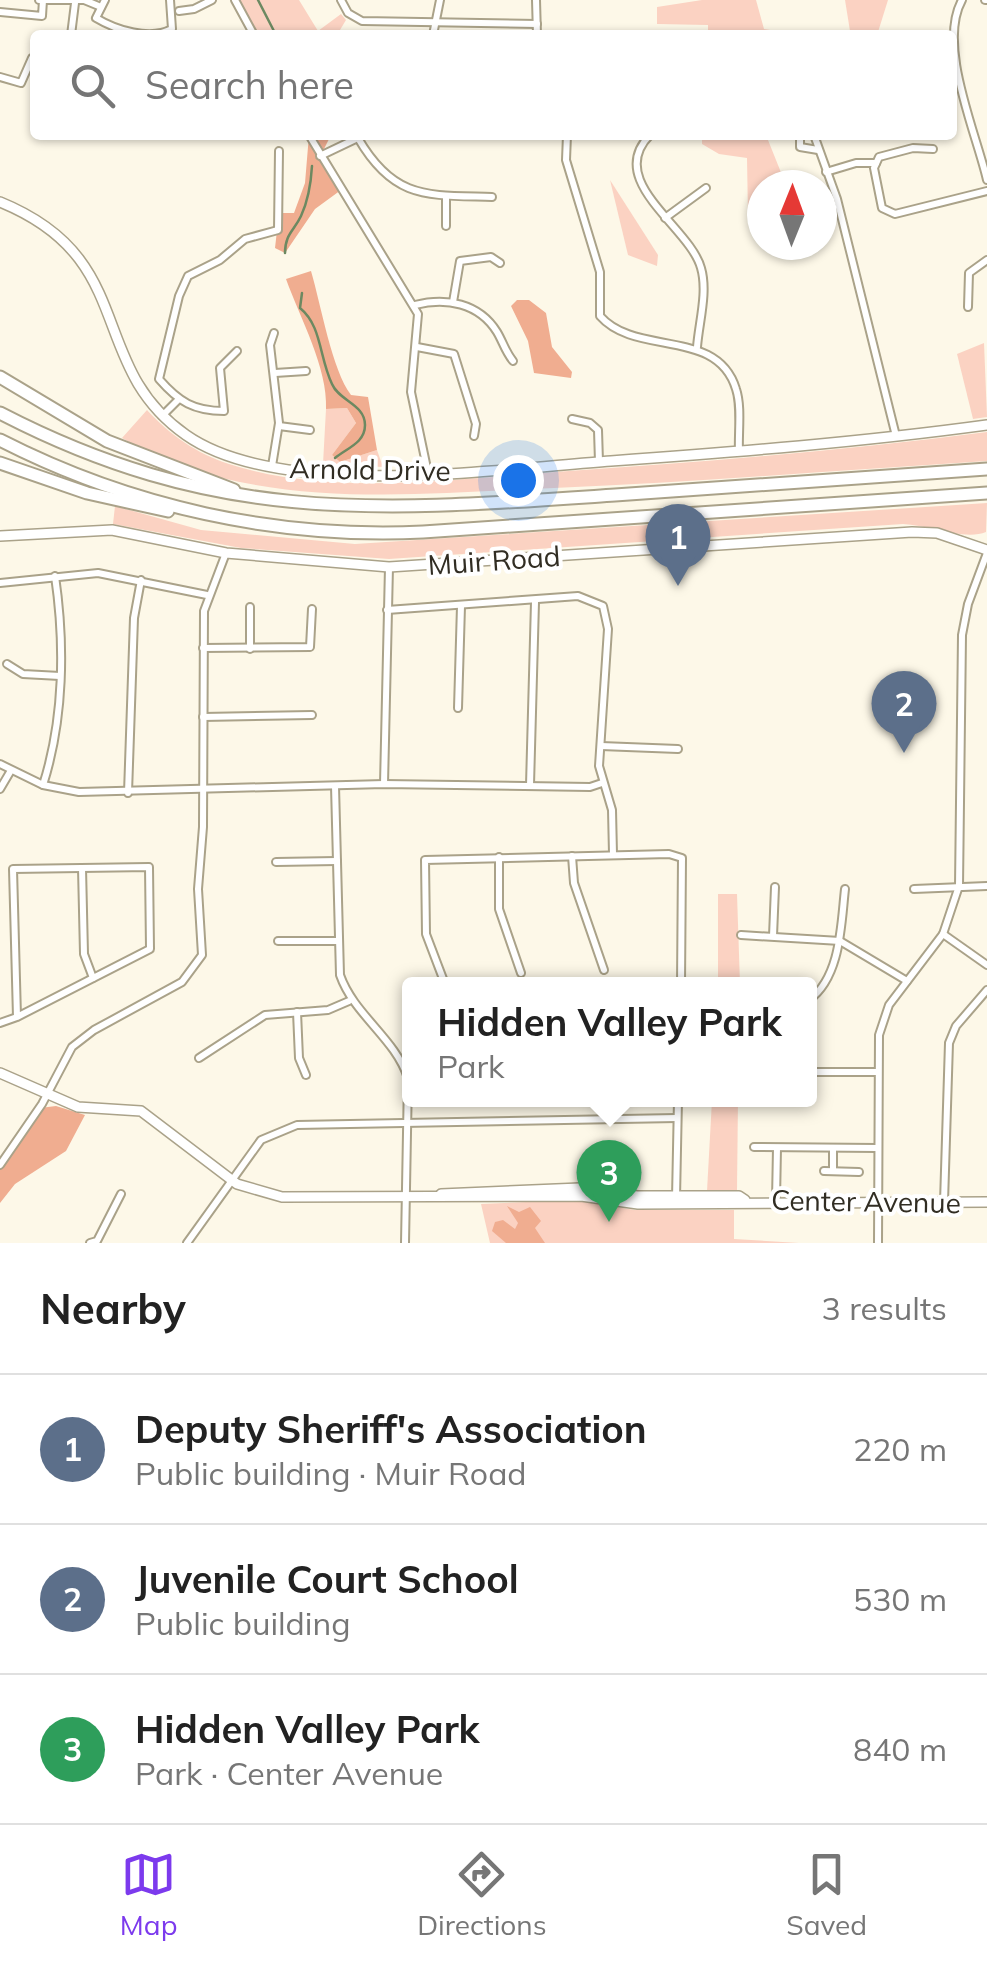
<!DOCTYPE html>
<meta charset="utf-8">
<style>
:root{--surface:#fff;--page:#f2f2f2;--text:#222;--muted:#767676;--line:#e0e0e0;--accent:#7c3aed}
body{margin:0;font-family:Mulish,sans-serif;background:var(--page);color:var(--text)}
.compass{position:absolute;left:747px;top:170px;width:90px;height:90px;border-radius:50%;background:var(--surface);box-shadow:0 2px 8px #0004;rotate:1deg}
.you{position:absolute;left:518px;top:480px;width:35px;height:35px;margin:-25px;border:8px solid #fff;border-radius:50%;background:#1a73e8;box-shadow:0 0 0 15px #1a73e833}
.badge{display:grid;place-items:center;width:65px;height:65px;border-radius:50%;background:var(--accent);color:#fff;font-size:32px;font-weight:700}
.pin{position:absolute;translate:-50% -82px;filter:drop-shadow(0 2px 5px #0008)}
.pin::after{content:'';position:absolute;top:52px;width:35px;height:30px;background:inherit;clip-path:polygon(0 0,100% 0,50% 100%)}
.popup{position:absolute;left:402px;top:977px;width:415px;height:130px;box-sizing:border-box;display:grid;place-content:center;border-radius:10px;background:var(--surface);filter:drop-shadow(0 2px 8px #0005);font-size:32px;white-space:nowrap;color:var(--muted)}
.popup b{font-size:38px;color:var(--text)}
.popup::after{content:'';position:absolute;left:50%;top:100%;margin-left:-20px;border:20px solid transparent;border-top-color:var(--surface)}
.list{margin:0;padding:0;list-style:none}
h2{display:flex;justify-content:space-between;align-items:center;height:130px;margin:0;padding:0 40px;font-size:42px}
h2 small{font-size:32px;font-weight:400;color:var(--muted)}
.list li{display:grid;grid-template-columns:65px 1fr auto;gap:30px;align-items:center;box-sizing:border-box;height:150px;padding:0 40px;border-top:2px solid var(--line)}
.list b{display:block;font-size:38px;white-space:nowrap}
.list p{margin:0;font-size:32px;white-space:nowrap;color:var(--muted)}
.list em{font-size:32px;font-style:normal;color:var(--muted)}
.icon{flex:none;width:55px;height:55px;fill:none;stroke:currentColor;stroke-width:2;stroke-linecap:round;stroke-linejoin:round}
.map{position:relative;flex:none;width:987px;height:1243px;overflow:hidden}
.search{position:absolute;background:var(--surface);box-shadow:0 2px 8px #0004;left:30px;right:30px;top:30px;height:110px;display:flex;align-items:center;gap:25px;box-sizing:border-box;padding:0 35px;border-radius:10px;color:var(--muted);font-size:38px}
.sheet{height:580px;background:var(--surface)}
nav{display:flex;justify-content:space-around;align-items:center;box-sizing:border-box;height:140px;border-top:2px solid var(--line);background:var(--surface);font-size:28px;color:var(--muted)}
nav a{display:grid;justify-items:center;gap:5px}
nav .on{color:var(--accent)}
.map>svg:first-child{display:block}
.green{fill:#fbd2c2}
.forest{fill:#f0ad90}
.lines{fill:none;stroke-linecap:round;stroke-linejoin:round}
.stream{stroke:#6c8961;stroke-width:2.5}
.street-casing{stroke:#aaa289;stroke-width:10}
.secondary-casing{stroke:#aaa289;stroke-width:12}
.highway-casing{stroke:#aaa289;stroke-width:15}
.street{stroke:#fff;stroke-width:6}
.secondary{stroke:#fff;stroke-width:9}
.highway{stroke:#fff;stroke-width:11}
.labels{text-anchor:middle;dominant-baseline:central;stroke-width:8;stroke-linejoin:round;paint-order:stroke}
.street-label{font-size:28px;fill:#312d23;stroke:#fff}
</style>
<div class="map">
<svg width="987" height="1243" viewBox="0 0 987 1243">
<rect width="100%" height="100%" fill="#fdf8e8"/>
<!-- green -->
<g class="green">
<path d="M 235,0 L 299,0 L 318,31 L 341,14 L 346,20 L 337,35 L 254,35 Z"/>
<path d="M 702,0 L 756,0 L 764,29 L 802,35 L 708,35 L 708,25 L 657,24 L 657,7 Z"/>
<path d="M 845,0 L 888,0 L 878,32 L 850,31 Z"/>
<path d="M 702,135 L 766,135 L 786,185 L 762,185 L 762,216 L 748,216 L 747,158 L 719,154 L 702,144 Z"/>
<path d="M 610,180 L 658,255 L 657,266 L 628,255 Z"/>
<path d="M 984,343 L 987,417 L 973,419 L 957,354 Z"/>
<path d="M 347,408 L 356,423 L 332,455 L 340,462 L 377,450 L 383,467 L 323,464 L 326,409 Z"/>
<path d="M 147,410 C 169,434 197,454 229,464 C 331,497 450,479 555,472 C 699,462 843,451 987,432 L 987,461 C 843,470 698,482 554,488 C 411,494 251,513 122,438 Z"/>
<path d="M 987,503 L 986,532 C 965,541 928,525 903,524 L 389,559 L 241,548 L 113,524 L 115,506 L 201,530 L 355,544 Z"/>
<path d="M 718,894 L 737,894 L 740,984 L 718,984 Z"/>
<path d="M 712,1100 L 738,1100 L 737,1190 L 707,1191 Z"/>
<path d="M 574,1200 L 635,1210 L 734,1210 L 734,1239 L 799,1243 L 490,1243 L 481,1204 Z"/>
</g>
<!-- forest -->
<g class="forest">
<path d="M 309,135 L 331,135 L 320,157 L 341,190 L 315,209 L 285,253 L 275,248 L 279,213 L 294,213 L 305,183 Z"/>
<path d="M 311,271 C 321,305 332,370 351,395 L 368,397 L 377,450 L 340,462 L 332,455 L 356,423 L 347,408 L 326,409 C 328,368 300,318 286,279 Z"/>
<path d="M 517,300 L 529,300 L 546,313 L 552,347 L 572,372 L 571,378 L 534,373 L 528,341 L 511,306 Z"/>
<path d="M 56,1106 L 85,1115 L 66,1151 L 15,1184 L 0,1203 L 0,1165 L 40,1108 Z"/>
<path d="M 507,1206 L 519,1212 L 530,1207 L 541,1221 L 535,1228 L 545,1243 L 506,1243 L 492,1231 L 495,1222 L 503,1220 L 515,1229 L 518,1223 Z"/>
</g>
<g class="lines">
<!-- stream -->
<g class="stream">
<path d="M 258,0 L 276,35"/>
<path d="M 285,253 C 285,234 294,231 301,216 C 308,201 311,183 312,166"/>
<path d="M 302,293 L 300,308 C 322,326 319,357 332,384 C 339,401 365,404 365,425 C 365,443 347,448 335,458"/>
</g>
<defs>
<g id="street">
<path d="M 39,0 L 84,0 L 101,7"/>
<path d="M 105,0 L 96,18 C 116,30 150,41 172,29 L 170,0"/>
<path d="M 235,0 L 254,35"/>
<path d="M 341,0 L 348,13 L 362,21 L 537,24"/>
<path d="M 536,0 L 537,35"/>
<path d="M 962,0 C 937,45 976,132 987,180"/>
<path d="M 985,0 L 987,0"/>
<path d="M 179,11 L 194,9 L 212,0"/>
<path d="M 0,12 L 42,16 L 43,0"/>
<path d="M 71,35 L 75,3"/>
<path d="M 433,35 L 440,0"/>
<path d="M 0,77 L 21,83 L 32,58"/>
<path d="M 309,135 L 418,314 L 411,392 L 428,473"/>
<path d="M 567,135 L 566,160 L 600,272 L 600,316 C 636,357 717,327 736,389 C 742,407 738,433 739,452"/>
<path d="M 650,135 C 604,181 690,227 701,268 C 708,292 699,322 697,347"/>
<path d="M 800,135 L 800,147 L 818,150"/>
<path d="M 814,135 L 837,199 L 896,436"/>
<path d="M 358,138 C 394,200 427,195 492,197"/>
<path d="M 933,149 L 913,148 L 879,157 L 874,168 L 882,208 L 895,214 L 987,191"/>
<path d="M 320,156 L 364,135"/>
<path d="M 826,172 L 856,163 L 876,163"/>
<path d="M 665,218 L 706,188"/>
<path d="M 446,226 L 446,196"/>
<path d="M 453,302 L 460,261 L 491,257 L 500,263"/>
<path d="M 415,305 C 446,297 479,303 497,332 C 503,342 505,351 513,361"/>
<path d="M 968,307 L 969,273 L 987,260"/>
<path d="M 417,347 L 454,354 L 476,424 L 474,436"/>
<path d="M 237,351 L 220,368 L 224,411 C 194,411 179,402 159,379 L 179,296 L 188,276 L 220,260 L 245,239 L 278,230 L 279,151"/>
<path d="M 275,373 L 306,371"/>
<path d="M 162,416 L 178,400"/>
<path d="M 572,419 L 590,423 L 598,430 L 599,462"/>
<path d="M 279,426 L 310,430"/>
<path d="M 272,466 L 279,423 L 270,345 L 274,333"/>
<path d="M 0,583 L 98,573 L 207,595"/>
<path d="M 250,607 L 250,649"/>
<path d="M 387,610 L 578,596 L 603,606 L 608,629 L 599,766 L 612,810 L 613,854"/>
<path d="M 203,648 L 310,647 L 312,609"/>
<path d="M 7,664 L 23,674 L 60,676"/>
<path d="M 458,708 L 461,606"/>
<path d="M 203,717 L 312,715"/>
<path d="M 601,746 L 678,749"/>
<path d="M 0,764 L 43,785 L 79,792 L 384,784 L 590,787 L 602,783"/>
<path d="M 384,784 L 389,567"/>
<path d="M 43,785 C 64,719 65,644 55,576"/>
<path d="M 530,785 L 535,602"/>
<path d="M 335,786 L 340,975 C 354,1015 395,1038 408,1078 L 405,1243"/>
<path d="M 0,789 L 10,772"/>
<path d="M 128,793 L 134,618 L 141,580"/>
<path d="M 572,856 L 574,883 L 604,970"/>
<path d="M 499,857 L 499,909 L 521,973"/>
<path d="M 276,862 L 337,861"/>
<path d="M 82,868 L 84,954 L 93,978"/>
<path d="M 914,889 L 987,886"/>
<path d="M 943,934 L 987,965"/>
<path d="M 741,935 L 840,941 L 907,981"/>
<path d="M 773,936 L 775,887"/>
<path d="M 278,941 L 337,941"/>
<path d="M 445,984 L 426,934 L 425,860 L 669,854 L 682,858 L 681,984"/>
<path d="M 809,1000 C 841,977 841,924 845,889"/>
<path d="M 297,1012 L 299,1058 L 306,1075"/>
<path d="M 0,1023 L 17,1017 L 150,949 L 149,867 L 13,869 L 17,1017"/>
<path d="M 199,1058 L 265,1015 L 328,1010 L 349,1001"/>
<path d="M 809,1072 L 878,1072"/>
<path d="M 754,1147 L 877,1148"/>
<path d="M 0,1165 L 42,1104 L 72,1047 L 94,1030 L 182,982 L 202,955 L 198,889 L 203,827 L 204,611 L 226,553"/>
<path d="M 824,1171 L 859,1172"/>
<path d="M 833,1171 L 833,1148"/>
<path d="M 676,1198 L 678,1100"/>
<path d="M 776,1200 L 777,1148"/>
<path d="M 944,1202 L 949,1043 L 956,1026 L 987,990"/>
<path d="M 90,1243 L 97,1241 L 121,1194"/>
<path d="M 187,1243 L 261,1140 L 297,1125 L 677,1118"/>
<path d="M 878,1243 L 879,1035 L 889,1005 L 943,934 L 959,886 L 962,635 L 968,604 L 987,553"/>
</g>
<g id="secondary">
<path d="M 0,202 C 140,259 85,364 186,435 C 280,501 499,469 611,461 C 737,452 862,442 987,425"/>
<path d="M 0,536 L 112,530 L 226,553 L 389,567 L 912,532 L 937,533 L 987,550"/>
<path d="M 0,1073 L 78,1107 L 141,1111 L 237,1184 L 282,1197 L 581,1196 L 638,1204 L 987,1202"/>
<path d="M 441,1194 L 580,1188 L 637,1196 L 739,1196 L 745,1200"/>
</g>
<g id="highway">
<path d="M 0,377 L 107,441 L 234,490"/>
<path d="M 0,413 C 218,526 380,511 615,495 C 739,486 863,477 987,469"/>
<path d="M 0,440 C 131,507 276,539 423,532 L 987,493"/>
<path d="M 0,463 L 87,493 L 168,511"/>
</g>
</defs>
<!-- street casing -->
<use href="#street" class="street-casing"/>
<!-- secondary casing -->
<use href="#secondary" class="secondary-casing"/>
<!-- highway casing -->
<use href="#highway" class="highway-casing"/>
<!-- street -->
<use href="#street" class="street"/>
<!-- secondary -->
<use href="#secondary" class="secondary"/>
<!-- highway -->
<use href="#highway" class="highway"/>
</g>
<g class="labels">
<!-- street labels -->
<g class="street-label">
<text transform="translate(370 469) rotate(1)">Arnold Drive</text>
<text transform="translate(494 560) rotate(-4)">Muir Road</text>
<text transform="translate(866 1201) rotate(1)">Center Avenue</text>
</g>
</g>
</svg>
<svg class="compass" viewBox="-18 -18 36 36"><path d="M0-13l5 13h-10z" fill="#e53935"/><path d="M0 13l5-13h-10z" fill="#767676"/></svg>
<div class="you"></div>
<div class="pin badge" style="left:678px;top:586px;background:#5c6f8a">1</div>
<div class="pin badge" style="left:904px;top:753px;background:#5c6f8a">2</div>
<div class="pin badge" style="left:609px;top:1222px;background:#2e9e5b">3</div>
<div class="popup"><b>Hidden Valley Park</b>Park</div>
<div class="search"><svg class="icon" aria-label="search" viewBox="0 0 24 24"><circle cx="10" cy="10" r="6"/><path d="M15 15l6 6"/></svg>Search here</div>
</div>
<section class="sheet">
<h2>Nearby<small>3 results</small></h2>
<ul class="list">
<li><span class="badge" style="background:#5c6f8a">1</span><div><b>Deputy Sheriff's Association</b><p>Public building · Muir Road</p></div><em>220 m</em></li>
<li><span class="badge" style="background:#5c6f8a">2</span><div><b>Juvenile Court School</b><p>Public building</p></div><em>530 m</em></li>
<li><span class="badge" style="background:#2e9e5b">3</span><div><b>Hidden Valley Park</b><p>Park · Center Avenue</p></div><em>840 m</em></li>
</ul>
</section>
<nav>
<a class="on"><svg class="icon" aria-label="map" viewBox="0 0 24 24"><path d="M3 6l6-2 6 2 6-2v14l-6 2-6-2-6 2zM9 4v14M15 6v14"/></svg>Map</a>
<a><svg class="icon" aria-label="directions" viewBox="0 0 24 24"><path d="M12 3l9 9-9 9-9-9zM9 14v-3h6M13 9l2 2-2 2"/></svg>Directions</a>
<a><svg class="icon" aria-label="saved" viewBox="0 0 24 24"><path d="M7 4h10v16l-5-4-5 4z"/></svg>Saved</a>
</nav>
